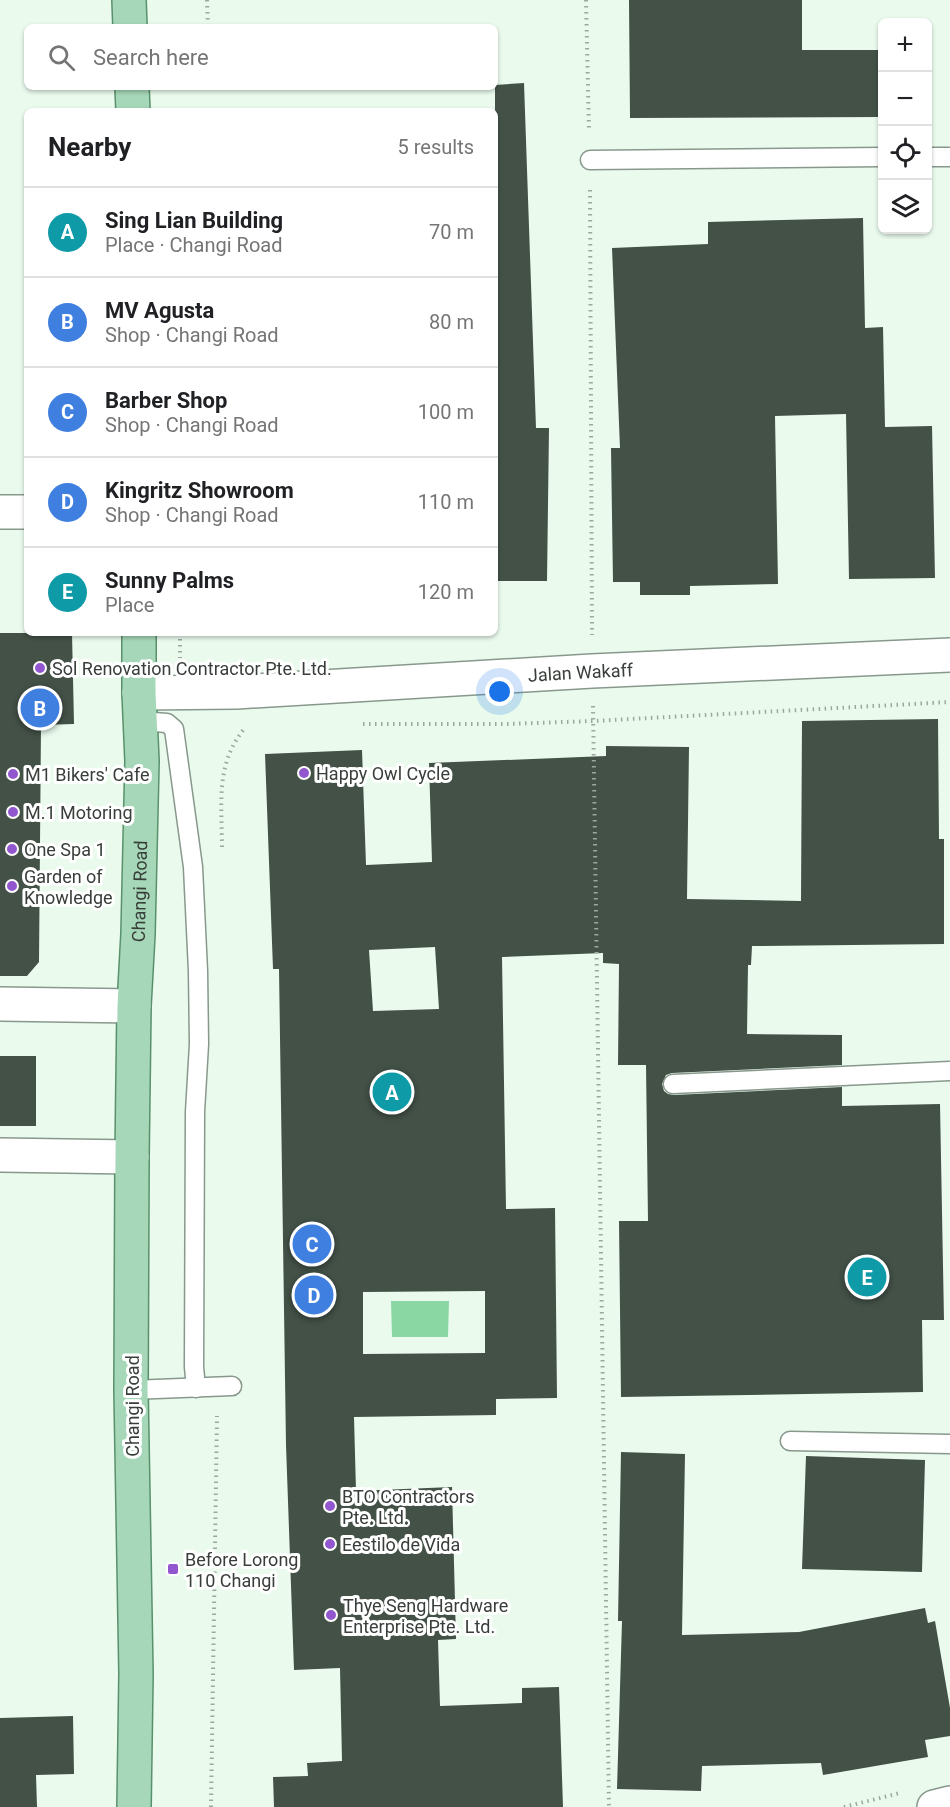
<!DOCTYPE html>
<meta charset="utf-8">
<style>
:root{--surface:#fff;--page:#f2f2f2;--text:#202124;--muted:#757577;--line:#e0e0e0;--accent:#111827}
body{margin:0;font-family:Roboto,sans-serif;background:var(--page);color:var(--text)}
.controls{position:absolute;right:18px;top:18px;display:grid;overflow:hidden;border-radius:9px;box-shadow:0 2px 4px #0004}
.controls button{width:54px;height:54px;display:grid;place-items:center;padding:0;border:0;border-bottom:2px solid var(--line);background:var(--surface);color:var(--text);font:30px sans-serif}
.you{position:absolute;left:500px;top:692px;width:21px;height:21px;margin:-15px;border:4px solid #fff;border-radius:50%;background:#1a73e8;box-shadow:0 0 0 9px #1a73e833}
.badge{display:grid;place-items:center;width:39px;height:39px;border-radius:50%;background:var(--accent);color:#fff;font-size:20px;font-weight:700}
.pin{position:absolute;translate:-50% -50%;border:3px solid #fff;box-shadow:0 2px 6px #0006}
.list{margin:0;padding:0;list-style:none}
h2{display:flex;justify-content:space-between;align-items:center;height:78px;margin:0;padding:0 24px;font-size:26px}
h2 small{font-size:20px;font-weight:400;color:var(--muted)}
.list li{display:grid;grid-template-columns:39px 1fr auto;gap:18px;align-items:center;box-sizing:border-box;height:90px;padding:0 24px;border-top:2px solid var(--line)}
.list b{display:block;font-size:22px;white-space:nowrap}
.list p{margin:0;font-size:20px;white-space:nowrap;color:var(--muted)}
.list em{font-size:20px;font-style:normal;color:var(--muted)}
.icon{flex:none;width:33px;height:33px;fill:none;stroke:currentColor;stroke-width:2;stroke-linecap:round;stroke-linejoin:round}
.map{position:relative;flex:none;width:950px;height:1807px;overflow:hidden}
.search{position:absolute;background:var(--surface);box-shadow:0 2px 4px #0004;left:24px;top:24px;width:474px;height:66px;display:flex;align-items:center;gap:15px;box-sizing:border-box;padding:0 21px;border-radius:9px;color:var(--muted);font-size:22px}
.panel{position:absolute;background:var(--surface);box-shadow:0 2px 4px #0004;left:24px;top:108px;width:474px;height:528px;border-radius:9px}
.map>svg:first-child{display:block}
.forest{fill:#8ad7a4}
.building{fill:#435147;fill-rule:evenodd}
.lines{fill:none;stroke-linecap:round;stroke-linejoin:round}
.lane-casing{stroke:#88988c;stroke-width:21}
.street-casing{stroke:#88988c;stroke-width:36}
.primary-casing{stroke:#59916c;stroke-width:36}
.path{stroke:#9ca89f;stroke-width:4;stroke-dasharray:1.5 4.5;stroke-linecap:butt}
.lane{stroke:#fff;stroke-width:18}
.street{stroke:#fff;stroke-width:33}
.primary{stroke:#a6d7b8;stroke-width:33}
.poi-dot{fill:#9257ce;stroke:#fff;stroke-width:2}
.labels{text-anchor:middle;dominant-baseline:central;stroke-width:6;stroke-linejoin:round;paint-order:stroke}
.poi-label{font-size:18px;fill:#383e39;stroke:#fff;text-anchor:start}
.street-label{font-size:18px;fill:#383e39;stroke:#fff}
</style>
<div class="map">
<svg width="950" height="1807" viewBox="0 0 950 1807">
<rect width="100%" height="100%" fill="#eafbee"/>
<!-- forest -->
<path class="forest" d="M 391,1301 L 449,1301 L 448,1337 L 392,1337 Z"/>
<!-- building -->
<g class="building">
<path d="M 629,0 L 802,0 L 802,50 L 882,50 L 882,117 L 630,118 Z"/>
<path d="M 524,83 L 536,428 L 549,428 L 547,581 L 495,581 L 495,85 Z"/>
<path d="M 863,218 L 865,328 L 883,327 L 885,427 L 932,426 L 935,578 L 849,579 L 846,414 L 775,416 L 778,584 L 690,586 L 690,595 L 640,595 L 640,582 L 613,582 L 611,448 L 620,448 L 612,248 L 708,244 L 708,222 Z"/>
<path d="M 0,633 L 72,633 L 74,724 L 41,725 L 39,962 L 27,976 L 0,976 Z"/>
<path d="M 938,719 L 939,839 L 944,839 L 944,944 L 752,946 L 751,965 L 748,965 L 747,1034 L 842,1035 L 842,1065 L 672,1073 L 666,1075 L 662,1084 L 664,1091 L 668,1094 L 674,1095 L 842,1087 L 842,1106 L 940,1104 L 944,1320 L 922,1320 L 923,1392 L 621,1397 L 619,1221 L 648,1221 L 646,1065 L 618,1065 L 619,964 L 603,963 L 603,953 L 502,957 L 506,1209 L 555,1208 L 557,1398 L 496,1399 L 496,1415 L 354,1417 L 356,1491 L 452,1487 L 456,1639 L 438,1640 L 440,1706 L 522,1703 L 522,1688 L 559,1687 L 563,1807 L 274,1807 L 273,1777 L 308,1776 L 307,1763 L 342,1761 L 340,1668 L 294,1670 L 286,1445 L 279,969 L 273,969 L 265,754 L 362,750 L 366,865 L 432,862 L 429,763 L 606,756 L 606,746 L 689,747 L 687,899 L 801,901 L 802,721 ZM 435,947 L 439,1009 L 373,1011 L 369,950 ZM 485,1291 L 485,1353 L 363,1354 L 363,1292 Z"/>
<rect x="0" y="1056" width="36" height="70"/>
<path d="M 621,1452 L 685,1454 L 682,1635 L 799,1632 L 925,1608 L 928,1623 L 935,1621 L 950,1708 L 950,1736 L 925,1740 L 928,1757 L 823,1775 L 821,1763 L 702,1766 L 701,1791 L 617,1789 L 622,1621 L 618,1621 Z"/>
<path d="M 806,1456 L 925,1460 L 922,1572 L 802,1569 Z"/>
<path d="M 73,1716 L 74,1774 L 36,1775 L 37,1807 L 0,1807 L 0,1718 Z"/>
</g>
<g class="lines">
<defs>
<g id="lane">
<path d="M 928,157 L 950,157"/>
<path d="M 590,160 L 882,157"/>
<path d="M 140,721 L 167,723 L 174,729 L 193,867 L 198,971 L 199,1044 L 195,1112 L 194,1367 L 196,1388"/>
<path d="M 673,1084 L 950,1071"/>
<path d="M 131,1390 L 232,1386"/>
<path d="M 790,1441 L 950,1444"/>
</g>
<g id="street">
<path d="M 0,512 L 27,512"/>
<path id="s1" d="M 139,693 L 236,692 L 592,671 L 950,655"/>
<path d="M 0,1004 L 134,1006"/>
<path d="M 0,1155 L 132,1157"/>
<path d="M 934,1807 L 950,1803"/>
</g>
<g id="primary">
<path d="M 129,0 L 130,27"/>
<path d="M 132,87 L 133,111"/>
<path id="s2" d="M 134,1807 L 136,1674 L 131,1390 L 132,1157 L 134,1006 L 138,934 L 142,761 L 139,693 L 139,633"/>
</g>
</defs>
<!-- lane casing -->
<use href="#lane" class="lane-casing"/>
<!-- street casing -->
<use href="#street" class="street-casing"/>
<!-- primary casing -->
<use href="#primary" class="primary-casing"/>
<!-- path -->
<g class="path">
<path d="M 207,0 L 208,27"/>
<path d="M 586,0 L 589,131"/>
<path d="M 590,190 L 592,635"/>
<path d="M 180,633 L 180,658"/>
<path d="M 593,706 L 609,1807"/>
<path d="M 363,724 L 507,724 L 593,721 L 950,702"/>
<path d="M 222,847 C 222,804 215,765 244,729"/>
<path d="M 211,1807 L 217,1416"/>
<path d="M 844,1807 L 900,1793"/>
</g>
<!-- lane -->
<use href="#lane" class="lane"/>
<!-- street -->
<use href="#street" class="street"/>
<!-- primary -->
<use href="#primary" class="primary"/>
</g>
<!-- markers -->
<g class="poi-dot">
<circle cx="40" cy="668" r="6"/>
<circle cx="304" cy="773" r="6"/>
<circle cx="13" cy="774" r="6"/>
<circle cx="13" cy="812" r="6"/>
<circle cx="12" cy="849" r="6"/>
<circle cx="12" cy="886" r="6"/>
<circle cx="330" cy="1506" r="6"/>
<circle cx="330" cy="1544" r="6"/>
<rect x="167" y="1563" width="12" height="12" rx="3"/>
<circle cx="331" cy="1615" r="6"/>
</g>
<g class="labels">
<!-- poi labels -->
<g class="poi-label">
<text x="52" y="668">Sol Renovation Contractor Pte. Ltd.</text>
<text x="316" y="773">Happy Owl Cycle</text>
<text x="25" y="774">M1 Bikers' Cafe</text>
<text x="25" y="812">M.1 Motoring</text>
<text x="24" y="849">One Spa 1</text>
<text x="24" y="876">Garden of<tspan x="24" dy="21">Knowledge</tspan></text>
<text x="342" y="1496">BTO Contractors<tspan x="342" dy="21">Pte. Ltd.</tspan></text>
<text x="342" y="1544">Eestilo de Vida</text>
<text x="185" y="1559">Before Lorong<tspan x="185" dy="21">110 Changi</tspan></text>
<text x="343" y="1605">Thye Seng Hardware<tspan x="343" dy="21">Enterprise Pte. Ltd.</tspan></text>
</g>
<!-- street labels -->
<g class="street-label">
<text stroke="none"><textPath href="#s1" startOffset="442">Jalan Wakaff</textPath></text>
<text stroke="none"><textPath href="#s2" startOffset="916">Changi Road</textPath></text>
<text transform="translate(132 1406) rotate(-90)">Changi Road</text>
</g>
</g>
</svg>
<div class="controls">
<button>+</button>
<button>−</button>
<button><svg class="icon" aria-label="locate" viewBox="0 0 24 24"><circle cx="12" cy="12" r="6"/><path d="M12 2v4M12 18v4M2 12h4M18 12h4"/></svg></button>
<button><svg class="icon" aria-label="layers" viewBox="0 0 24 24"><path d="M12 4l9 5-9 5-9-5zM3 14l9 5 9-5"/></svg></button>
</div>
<div class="you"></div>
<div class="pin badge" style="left:392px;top:1092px;background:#0f9aa8">A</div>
<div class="pin badge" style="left:40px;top:708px;background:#3f7fe0">B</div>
<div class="pin badge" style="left:312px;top:1244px;background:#3f7fe0">C</div>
<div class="pin badge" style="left:314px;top:1295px;background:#3f7fe0">D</div>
<div class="pin badge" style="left:867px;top:1277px;background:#0f9aa8">E</div>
<div class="search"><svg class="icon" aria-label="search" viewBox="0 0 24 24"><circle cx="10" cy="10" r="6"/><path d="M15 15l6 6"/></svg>Search here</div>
<section class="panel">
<h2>Nearby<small>5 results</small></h2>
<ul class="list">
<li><span class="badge" style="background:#0f9aa8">A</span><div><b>Sing Lian Building</b><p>Place · Changi Road</p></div><em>70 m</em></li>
<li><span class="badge" style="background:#3f7fe0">B</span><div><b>MV Agusta</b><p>Shop · Changi Road</p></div><em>80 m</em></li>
<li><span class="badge" style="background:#3f7fe0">C</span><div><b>Barber Shop</b><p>Shop · Changi Road</p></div><em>100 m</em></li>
<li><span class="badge" style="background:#3f7fe0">D</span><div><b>Kingritz Showroom</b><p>Shop · Changi Road</p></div><em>110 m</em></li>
<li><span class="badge" style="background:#0f9aa8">E</span><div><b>Sunny Palms</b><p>Place</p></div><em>120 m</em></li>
</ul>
</section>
</div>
